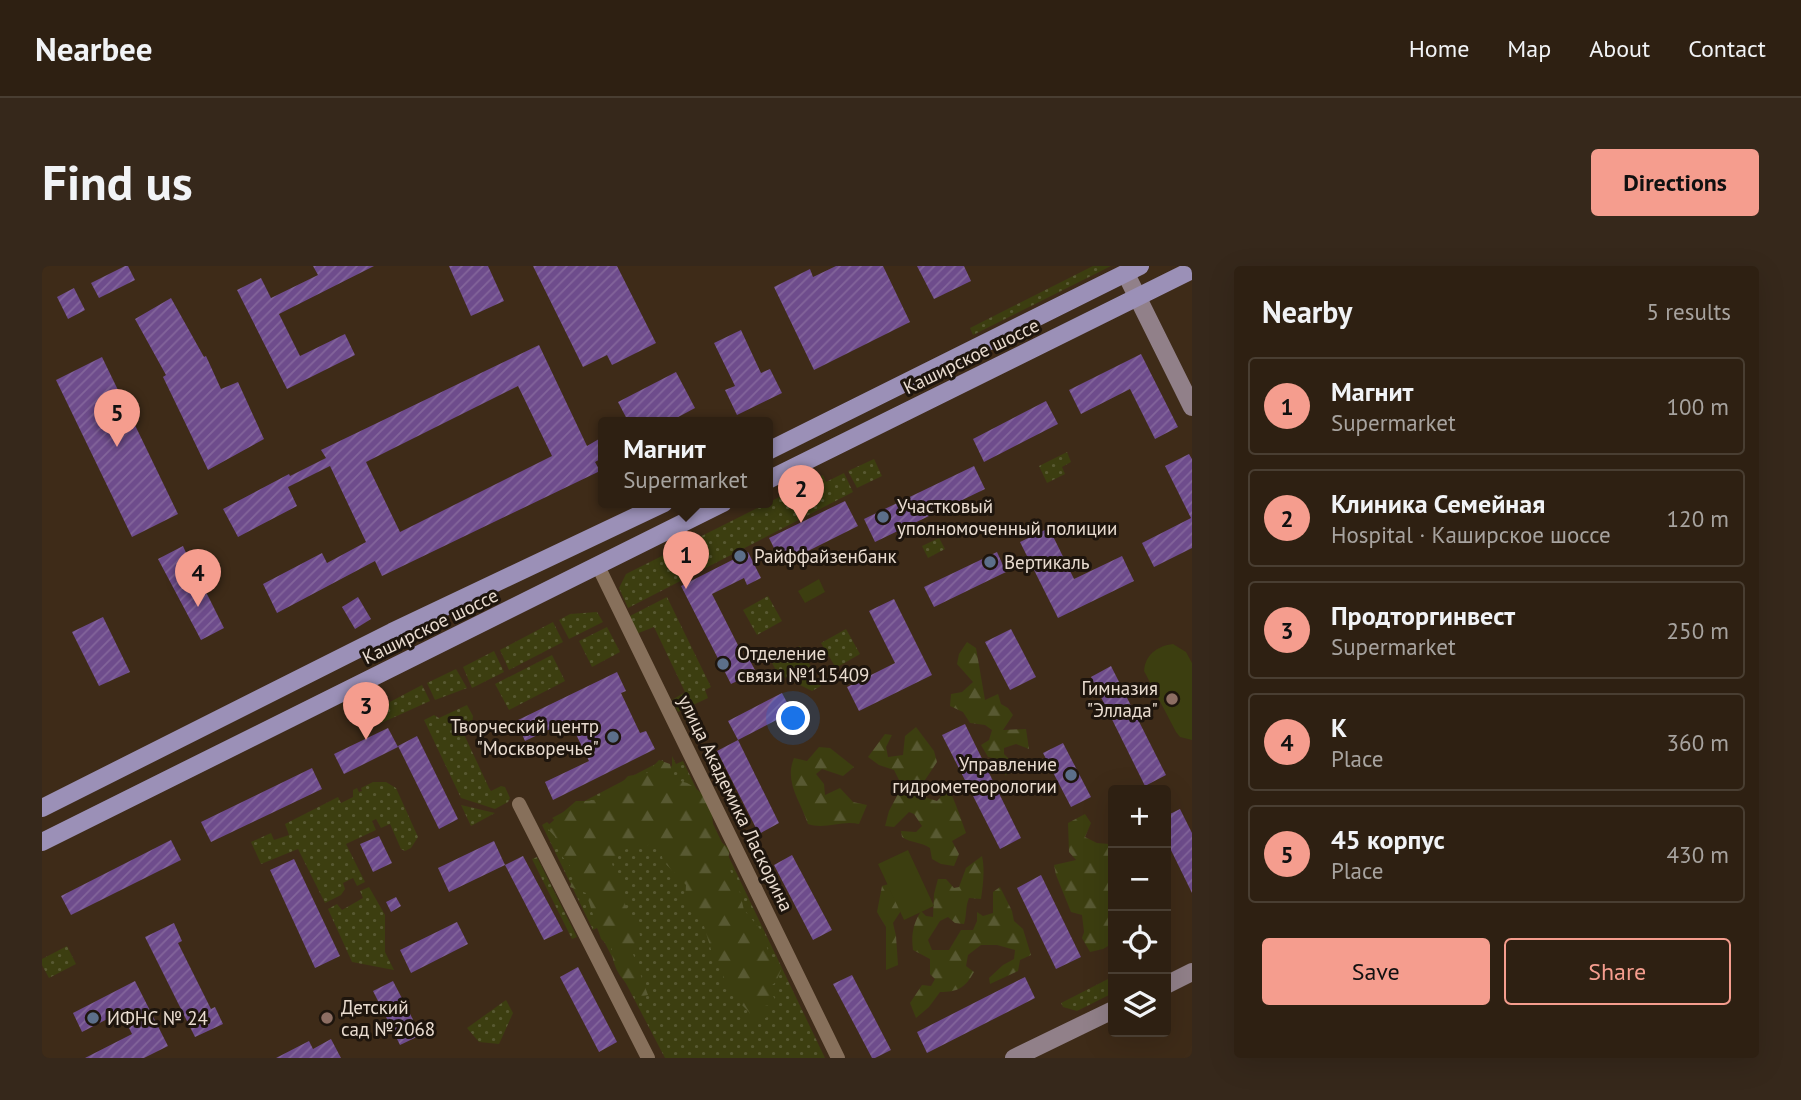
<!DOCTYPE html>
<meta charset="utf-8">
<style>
:root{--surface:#2e2012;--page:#36281b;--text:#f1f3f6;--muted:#a7a39f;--line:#493e32;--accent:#f59d8e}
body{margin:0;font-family:"PT Sans",sans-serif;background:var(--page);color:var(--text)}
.controls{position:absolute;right:21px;bottom:21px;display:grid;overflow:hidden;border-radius:7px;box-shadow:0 7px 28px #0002}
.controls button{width:63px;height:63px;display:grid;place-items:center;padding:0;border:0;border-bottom:2px solid var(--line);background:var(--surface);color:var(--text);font:35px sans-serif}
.you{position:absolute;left:752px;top:453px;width:24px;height:24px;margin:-18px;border:5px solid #fff;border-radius:50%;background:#1a73e8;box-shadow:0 0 0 10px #1a73e833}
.badge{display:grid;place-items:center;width:46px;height:46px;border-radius:50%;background:var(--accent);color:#111;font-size:23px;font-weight:700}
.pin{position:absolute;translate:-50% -58px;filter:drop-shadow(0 2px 4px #0008)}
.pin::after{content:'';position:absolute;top:37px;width:24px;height:21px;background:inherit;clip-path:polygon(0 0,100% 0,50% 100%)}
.popup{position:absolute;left:556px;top:151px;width:175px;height:91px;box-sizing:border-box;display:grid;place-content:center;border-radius:7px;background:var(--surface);filter:drop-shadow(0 2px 5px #0005);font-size:23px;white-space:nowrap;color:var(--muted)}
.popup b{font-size:26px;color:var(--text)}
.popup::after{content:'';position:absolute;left:50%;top:100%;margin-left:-14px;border:14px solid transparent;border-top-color:var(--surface)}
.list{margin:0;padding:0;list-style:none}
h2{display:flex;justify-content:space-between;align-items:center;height:91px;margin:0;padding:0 28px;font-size:30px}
h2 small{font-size:23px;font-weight:400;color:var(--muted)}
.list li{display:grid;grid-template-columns:46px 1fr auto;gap:21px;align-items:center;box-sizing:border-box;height:98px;margin:0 14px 14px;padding:0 14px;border:2px solid var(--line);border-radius:7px}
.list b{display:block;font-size:26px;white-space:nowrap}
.list p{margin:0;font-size:23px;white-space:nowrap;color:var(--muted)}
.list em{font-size:23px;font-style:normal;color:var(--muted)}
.actions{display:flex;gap:14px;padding:21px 28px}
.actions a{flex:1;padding:16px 0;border:2px solid var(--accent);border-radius:7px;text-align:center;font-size:24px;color:var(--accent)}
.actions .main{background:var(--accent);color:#111}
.icon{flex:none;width:38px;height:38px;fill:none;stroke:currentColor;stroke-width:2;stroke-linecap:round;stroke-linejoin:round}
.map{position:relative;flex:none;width:1150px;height:792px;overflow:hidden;border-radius:7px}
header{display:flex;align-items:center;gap:42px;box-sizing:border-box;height:98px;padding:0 35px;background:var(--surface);border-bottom:2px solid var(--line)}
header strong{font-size:33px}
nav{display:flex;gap:38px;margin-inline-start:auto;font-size:24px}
.intro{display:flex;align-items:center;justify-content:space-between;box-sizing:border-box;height:168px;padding:0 42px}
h1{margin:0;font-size:49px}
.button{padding:18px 32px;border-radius:7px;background:var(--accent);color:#111;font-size:24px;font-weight:700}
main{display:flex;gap:42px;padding:0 42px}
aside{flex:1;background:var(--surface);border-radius:7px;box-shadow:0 7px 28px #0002}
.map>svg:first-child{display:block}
.grass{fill:url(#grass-dots)}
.forest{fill:url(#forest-firs)}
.garden{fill:#3c3e10}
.building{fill:url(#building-hatch);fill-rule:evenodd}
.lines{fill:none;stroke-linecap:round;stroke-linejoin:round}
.minor{stroke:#87705b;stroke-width:14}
.secondary{stroke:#918089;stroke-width:18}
.primary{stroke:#9b90b7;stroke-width:18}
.service-dot{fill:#5c6f8a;stroke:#1e150d;stroke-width:2.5}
.education-dot{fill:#8d6e63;stroke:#1e150d;stroke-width:2.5}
.labels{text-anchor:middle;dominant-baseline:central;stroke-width:6;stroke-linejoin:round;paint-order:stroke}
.street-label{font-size:19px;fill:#e9dcd0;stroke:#1e150d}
.poi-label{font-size:19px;fill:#e9dcd0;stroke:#1e150d;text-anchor:start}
</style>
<header>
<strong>Nearbee</strong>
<nav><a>Home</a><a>Map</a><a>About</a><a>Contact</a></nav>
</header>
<div class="intro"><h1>Find us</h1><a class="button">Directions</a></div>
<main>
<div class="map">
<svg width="1150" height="792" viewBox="0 0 1150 792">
<defs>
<pattern id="grass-dots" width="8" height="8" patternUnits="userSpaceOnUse" patternTransform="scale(1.75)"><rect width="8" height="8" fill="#3c3e10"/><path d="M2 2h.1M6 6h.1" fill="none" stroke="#585932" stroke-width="1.8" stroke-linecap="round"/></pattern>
<pattern id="forest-firs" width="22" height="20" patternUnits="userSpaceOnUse" patternTransform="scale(1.75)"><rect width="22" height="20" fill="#3c3e10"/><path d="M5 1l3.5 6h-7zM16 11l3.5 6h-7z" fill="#585932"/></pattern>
<pattern id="building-hatch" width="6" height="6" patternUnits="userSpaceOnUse" patternTransform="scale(1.75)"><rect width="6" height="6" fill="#6e4c8c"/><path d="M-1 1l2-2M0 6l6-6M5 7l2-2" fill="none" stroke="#83659b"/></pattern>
</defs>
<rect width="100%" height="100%" fill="#3e2b18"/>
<!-- grass -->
<g class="grass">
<path d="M 1051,0 L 1069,0 L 931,69 L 928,62 Z"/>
<path d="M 1025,186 L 1029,196 L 1020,201 L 1023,208 L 1005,217 L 997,200 Z"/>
<path d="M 832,193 L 840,210 L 815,222 L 806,205 Z"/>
<path d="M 802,207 L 811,226 L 586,342 L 577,322 L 584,308 L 781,209 L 784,216 Z"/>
<path d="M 897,272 L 903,283 L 886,292 L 880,280 Z"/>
<path d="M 726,330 L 740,355 L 715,369 L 701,344 Z"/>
<path d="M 625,331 L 669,421 L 663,424 L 666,432 L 636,446 L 630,434 L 643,426 L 612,361 L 594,368 L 586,351 Z"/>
<path d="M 555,346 L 561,356 L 527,373 L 517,354 L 528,348 Z"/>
<path d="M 511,356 L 521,376 L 467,404 L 458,384 Z"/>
<path d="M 565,361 L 578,386 L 550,401 L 537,375 Z"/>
<path d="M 804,363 L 818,388 L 794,402 L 779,377 Z"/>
<path d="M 758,380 L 779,420 L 770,425 L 736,408 L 729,395 Z"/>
<path d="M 452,385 L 462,406 L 430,422 L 421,401 Z"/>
<path d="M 510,389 L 523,415 L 467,444 L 453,418 Z"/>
<path d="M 414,403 L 425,422 L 393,434 L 385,417 Z"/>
<path d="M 380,419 L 388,435 L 337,458 L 344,438 Z"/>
<path d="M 425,439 L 431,450 L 430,458 L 420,464 L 447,522 L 449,525 L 459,520 L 463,521 L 468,532 L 466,536 L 453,543 L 419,532 L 382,454 L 392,449 L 397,452 Z"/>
<path d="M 630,490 L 634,498 L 641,495 L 783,792 L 623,792 L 555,662 L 551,664 L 500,559 L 505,556 L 509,560 L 515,556 L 510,552 L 621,494 L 621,504 L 630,500 Z"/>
<path d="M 331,516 L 344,516 L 354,522 L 376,571 L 369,582 L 363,585 L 359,583 L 348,558 L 339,562 L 334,553 L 330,555 L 334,564 L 304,578 L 323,616 L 315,620 L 311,612 L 301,617 L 303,623 L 299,629 L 283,637 L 256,583 L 219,598 L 209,576 L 229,567 L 232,574 L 247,569 L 243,558 L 296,531 L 299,537 L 311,531 L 311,524 L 315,522 L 317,526 L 320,525 L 319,522 Z"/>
<path d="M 419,539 L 453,547 L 429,560 Z"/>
<path d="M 495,591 L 535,671 L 530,673 L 490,593 Z"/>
<path d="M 327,621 L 343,649 L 343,686 L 352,704 L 310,696 L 286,643 L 295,638 L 300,644 L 321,632 L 318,625 Z"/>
<path d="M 25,680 L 34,698 L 7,712 L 0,699 L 0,693 Z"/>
<path d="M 1066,713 L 1071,727 L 1035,745 L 1021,741 L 1019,737 Z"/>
<path d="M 464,734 L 471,747 L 457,778 L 437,776 L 425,762 Z"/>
</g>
<!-- forest -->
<g class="forest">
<path d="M 925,376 L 934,382 L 943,434 L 956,428 L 959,438 L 966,442 L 971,449 L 961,464 L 984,463 L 987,483 L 974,478 L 962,482 L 962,488 L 969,495 L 964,510 L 955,493 L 946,491 L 939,479 L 947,474 L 950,464 L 943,459 L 928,457 L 921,446 L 908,440 L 909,428 L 920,426 L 931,416 L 915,398 L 917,388 Z"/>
<path d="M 874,461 L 892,485 L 895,496 L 879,520 L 882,531 L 895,535 L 906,523 C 913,533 919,554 924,567 L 910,575 L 917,588 L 912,600 L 899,598 L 890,593 L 888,582 C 879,576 869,577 860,571 L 859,565 L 874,566 L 880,560 L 872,548 L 867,546 L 852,561 L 843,560 L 847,545 L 856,528 L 853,523 L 857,514 L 852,504 L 837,499 L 826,491 L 843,468 L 850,469 L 844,481 L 846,491 L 861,489 L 863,470 Z"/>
<path d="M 777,481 L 788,482 L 812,501 L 801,510 L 780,503 L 774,508 L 782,518 L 783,529 L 798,522 L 811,536 L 825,539 L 817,558 C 799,554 783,564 766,558 C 758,534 742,516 752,492 L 765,495 Z"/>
<path d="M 617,494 L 628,498 C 629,503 631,510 635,513 C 636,514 644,517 645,517 C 666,527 674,548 670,569 L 688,583 L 685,599 L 696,619 L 702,644 L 718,663 L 727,687 L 739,704 L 734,716 L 726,722 L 736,738 L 722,740 L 727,750 L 706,762 L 703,755 L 708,747 L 691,730 L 670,687 L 662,660 L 643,637 L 644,619 L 621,595 L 617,577 L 580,584 L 570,598 L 581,621 L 582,636 L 598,669 L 591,688 L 606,729 L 597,731 C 583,716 570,705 570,683 L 559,673 L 544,627 L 528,621 L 533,606 L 519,589 L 516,574 L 504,561 L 534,535 C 562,536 568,529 586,510 L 605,507 Z"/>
<path d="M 1043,548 L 1049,557 L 1043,571 L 1055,577 L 1067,578 L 1071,569 L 1071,677 L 1061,683 L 1048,686 L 1040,672 L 1042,666 L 1040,649 L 1029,646 L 1014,609 L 1012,599 L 1034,594 L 1027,586 L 1026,557 Z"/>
<path d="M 940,590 C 943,604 941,619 939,633 L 927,632 C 923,642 925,649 922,658 L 913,657 L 906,651 L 898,655 L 886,674 L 890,684 L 907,684 L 919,664 L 931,664 L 935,655 L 935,646 L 941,650 L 951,647 L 951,626 L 958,621 L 970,645 L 972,655 L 981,663 L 989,689 L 978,694 L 976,705 L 948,718 L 947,712 L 961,699 L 972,693 L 973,684 L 955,679 L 939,679 L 926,689 L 924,700 L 932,706 C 923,722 916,726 898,726 L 887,741 L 874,752 L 868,737 L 880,719 L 889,720 L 893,713 L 888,708 L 888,693 L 871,684 C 869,669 871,658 879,645 L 884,650 L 891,651 L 892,628 L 896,613 L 904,613 L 912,622 L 917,621 L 924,602 Z"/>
<path d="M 850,617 L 864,637 L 851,657 L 854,670 L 856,699 L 844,704 L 844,661 L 835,646 L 840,620 Z"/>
</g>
<!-- garden -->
<g class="garden">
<path d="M 777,313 L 783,326 L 763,337 L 756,325 Z"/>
<path d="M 1131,378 L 1144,386 L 1150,397 L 1150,474 L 1138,471 L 1134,466 L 1102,405 C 1103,389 1115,380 1131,378 Z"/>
<path d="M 866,584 L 892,640 L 862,654 L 836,598 Z"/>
</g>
<!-- building -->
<g class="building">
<path d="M 83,0 L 86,0 L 93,14 L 57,32 L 49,17 Z"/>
<path d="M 271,0 L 332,0 L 237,48 L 258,90 L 303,68 L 313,89 L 245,123 L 195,24 L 219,12 L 229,32 L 276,9 Z"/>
<path d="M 407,0 L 446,0 L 462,35 L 429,50 Z"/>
<path d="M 491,0 L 575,0 L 614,77 L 570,99 L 565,89 L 541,101 Z"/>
<path d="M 794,0 L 841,0 L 868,56 L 772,104 L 732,21 L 768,3 L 771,11 Z"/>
<path d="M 875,0 L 922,0 L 929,15 L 892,33 Z"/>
<path d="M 32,22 L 43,44 L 26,53 L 15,31 Z"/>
<path d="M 129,32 L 162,91 L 164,90 L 179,123 L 196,116 L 222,173 L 166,204 L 121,111 L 124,109 L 93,53 Z"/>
<path d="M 699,64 L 719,107 L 728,103 L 740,127 L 695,149 L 683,124 L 693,120 L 672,77 Z"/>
<path d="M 497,79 L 545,180 L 562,170 L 562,191 L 553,196 L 558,205 L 340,310 L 333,295 L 235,347 L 221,318 L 280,287 L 285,297 L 324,276 L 288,200 L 246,221 L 255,240 L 196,271 L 181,243 L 247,208 L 248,210 L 284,192 L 279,184 ZM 476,120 L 510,190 L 358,266 L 324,196 Z"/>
<path d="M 1099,88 L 1136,161 L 1113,173 L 1088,123 L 1039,148 L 1027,124 Z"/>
<path d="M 60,91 L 136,248 L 90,271 L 14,114 Z"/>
<path d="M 634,106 L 653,142 L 625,157 L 587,157 L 576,136 Z"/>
<path d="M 1004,135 L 1016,158 L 942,196 L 931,173 Z"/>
<path d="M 1147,188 L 1150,193 L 1150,282 L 1112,301 L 1100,277 L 1149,252 L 1123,200 Z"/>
<path d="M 932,200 L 943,223 L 833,276 L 822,253 Z"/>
<path d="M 803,235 L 816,260 L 740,298 L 727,272 Z"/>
<path d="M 1007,262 L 1032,313 L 1080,290 L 1092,315 L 1016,352 L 978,276 Z"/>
<path d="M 141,280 L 148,296 L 161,289 L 173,314 L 161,320 L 182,362 L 159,374 L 116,293 Z"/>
<path d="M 706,286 L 719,312 L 705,319 L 702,312 L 670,328 L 702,391 L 705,389 L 714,406 L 689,418 L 639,320 Z"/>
<path d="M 955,286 L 964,306 L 892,341 L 882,321 Z"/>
<path d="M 316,331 L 329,353 L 313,363 L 300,341 Z"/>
<path d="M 852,333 L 890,409 L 817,445 L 805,421 L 853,397 L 827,345 Z"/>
<path d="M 61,351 L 88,406 L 57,420 L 30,366 Z"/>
<path d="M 969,363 L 994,411 L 968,424 L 943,376 Z"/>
<path d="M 1069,400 L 1124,509 L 1103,520 L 1049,411 Z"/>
<path d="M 575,406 L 584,425 L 579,427 L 598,467 L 604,465 L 613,483 L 511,534 L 503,516 L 547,495 L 527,454 L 483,475 L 474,455 Z"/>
<path d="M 740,427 L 750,446 L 696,474 L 686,455 Z"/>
<path d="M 923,458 L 979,572 L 958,583 L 900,469 Z"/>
<path d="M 346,462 L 356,481 L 302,508 L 292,488 Z"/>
<path d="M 375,470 L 416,553 L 397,563 L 356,480 Z"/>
<path d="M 696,474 L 737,557 L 717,568 L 675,485 Z"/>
<path d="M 1021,477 L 1049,531 L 1029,541 L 1001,487 Z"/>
<path d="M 270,502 L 280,523 L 169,576 L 159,556 Z"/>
<path d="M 1138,543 L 1150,567 L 1150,627 L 1124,574 L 1124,550 Z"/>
<path d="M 337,570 L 350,597 L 331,606 L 318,578 Z"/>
<path d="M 129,574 L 139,594 L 29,649 L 19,630 Z"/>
<path d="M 452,575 L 463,599 L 407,626 L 396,602 Z"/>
<path d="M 750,589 L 790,664 L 771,674 L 732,599 Z"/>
<path d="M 481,590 L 521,665 L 502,674 L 463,599 Z"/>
<path d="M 252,593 L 298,690 L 273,702 L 228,604 Z"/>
<path d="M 999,609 L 1039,691 L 1014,703 L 975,622 Z"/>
<path d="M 354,631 L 359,640 L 349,646 L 344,636 Z"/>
<path d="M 415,656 L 426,678 L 369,707 L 358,684 Z"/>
<path d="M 132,657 L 140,675 L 136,677 L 169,743 L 173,741 L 181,758 L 153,771 L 103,671 Z"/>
<path d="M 536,701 L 575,776 L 557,786 L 518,711 Z"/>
<path d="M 810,709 L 849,784 L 833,792 L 830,792 L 791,718 Z"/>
<path d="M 983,711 L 993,732 L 885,787 L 875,766 Z"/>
<path d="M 93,715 L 126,780 L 102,792 L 43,792 L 90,768 L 79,746 L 40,766 L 31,747 Z"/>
<path d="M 351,715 L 379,769 L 358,779 L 331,725 Z"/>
<path d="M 289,773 L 299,792 L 234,792 L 267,775 L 271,783 Z"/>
</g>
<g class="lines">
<!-- minor -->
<g class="minor">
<path d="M 556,300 L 796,792"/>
<path d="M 477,538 L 606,792"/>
</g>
<!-- secondary -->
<g class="secondary">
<path d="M 1084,8 L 1150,141"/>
<path d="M 1124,719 L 1150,706"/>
<path d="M 972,792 L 1071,744"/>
</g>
<!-- primary -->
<g class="primary">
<path d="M 726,185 L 1098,0"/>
<path d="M 726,214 L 1150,4"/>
<path d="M 0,542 L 350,366 L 622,237"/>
<path d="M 0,576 L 681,237"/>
</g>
</g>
<!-- markers -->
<g class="service-dot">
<circle cx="841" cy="251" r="7"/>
<circle cx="698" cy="290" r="7"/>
<circle cx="948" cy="296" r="7"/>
<circle cx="681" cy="398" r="7"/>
<circle cx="571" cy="471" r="7"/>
<circle cx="1029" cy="509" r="7"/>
<circle cx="51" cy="752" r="7"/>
</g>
<g class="education-dot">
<circle cx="1130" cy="433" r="7"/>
<circle cx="285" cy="752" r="7"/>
</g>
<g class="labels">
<!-- street labels -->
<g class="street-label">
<text transform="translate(929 90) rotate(-26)">Каширское шоссе</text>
<text transform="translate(388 360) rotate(-26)">Каширское шоссе</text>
<text transform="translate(694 537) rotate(64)">улица Академика Ласкорина</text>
</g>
<!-- poi labels -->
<g class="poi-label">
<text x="855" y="240">Участковый<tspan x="855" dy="22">уполномоченный полиции</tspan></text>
<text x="712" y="290">Райффайзенбанк</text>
<text x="962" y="296">Вертикаль</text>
<text x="695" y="387">Отделение<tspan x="695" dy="22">связи №115409</tspan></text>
<text x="1116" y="422" text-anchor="end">Гимназия<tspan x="1116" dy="22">"Эллада"</tspan></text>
<text x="557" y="460" text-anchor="end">Творческий центр<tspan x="557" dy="22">"Москворечье"</tspan></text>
<text x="1015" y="498" text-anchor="end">Управление<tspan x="1015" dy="22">гидрометеорологии</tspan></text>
<text x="299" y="741">Детский<tspan x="299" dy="22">сад №2068</tspan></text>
<text x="65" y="752">ИФНС № 24</text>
</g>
</g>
</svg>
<div class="controls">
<button>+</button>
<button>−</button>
<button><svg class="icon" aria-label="locate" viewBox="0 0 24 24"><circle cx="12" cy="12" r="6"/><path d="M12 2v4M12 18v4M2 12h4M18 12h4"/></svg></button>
<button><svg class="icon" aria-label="layers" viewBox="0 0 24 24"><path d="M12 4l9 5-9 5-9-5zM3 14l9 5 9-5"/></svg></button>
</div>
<div class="you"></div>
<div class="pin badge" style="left:644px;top:323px">1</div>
<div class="popup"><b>Магнит</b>Supermarket</div>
<div class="pin badge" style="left:759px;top:257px">2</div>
<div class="pin badge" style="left:324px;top:474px">3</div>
<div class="pin badge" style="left:156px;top:341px">4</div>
<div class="pin badge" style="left:75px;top:181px">5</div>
</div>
<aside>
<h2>Nearby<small>5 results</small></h2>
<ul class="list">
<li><span class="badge">1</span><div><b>Магнит</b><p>Supermarket</p></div><em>100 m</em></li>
<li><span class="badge">2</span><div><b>Клиника Семейная</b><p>Hospital · Каширское шоссе</p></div><em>120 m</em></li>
<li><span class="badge">3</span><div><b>Продторгинвест</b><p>Supermarket</p></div><em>250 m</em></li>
<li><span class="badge">4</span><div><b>К</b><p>Place</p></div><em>360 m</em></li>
<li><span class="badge">5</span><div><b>45 корпус</b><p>Place</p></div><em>430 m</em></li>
</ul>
<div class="actions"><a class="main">Save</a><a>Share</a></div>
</aside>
</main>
